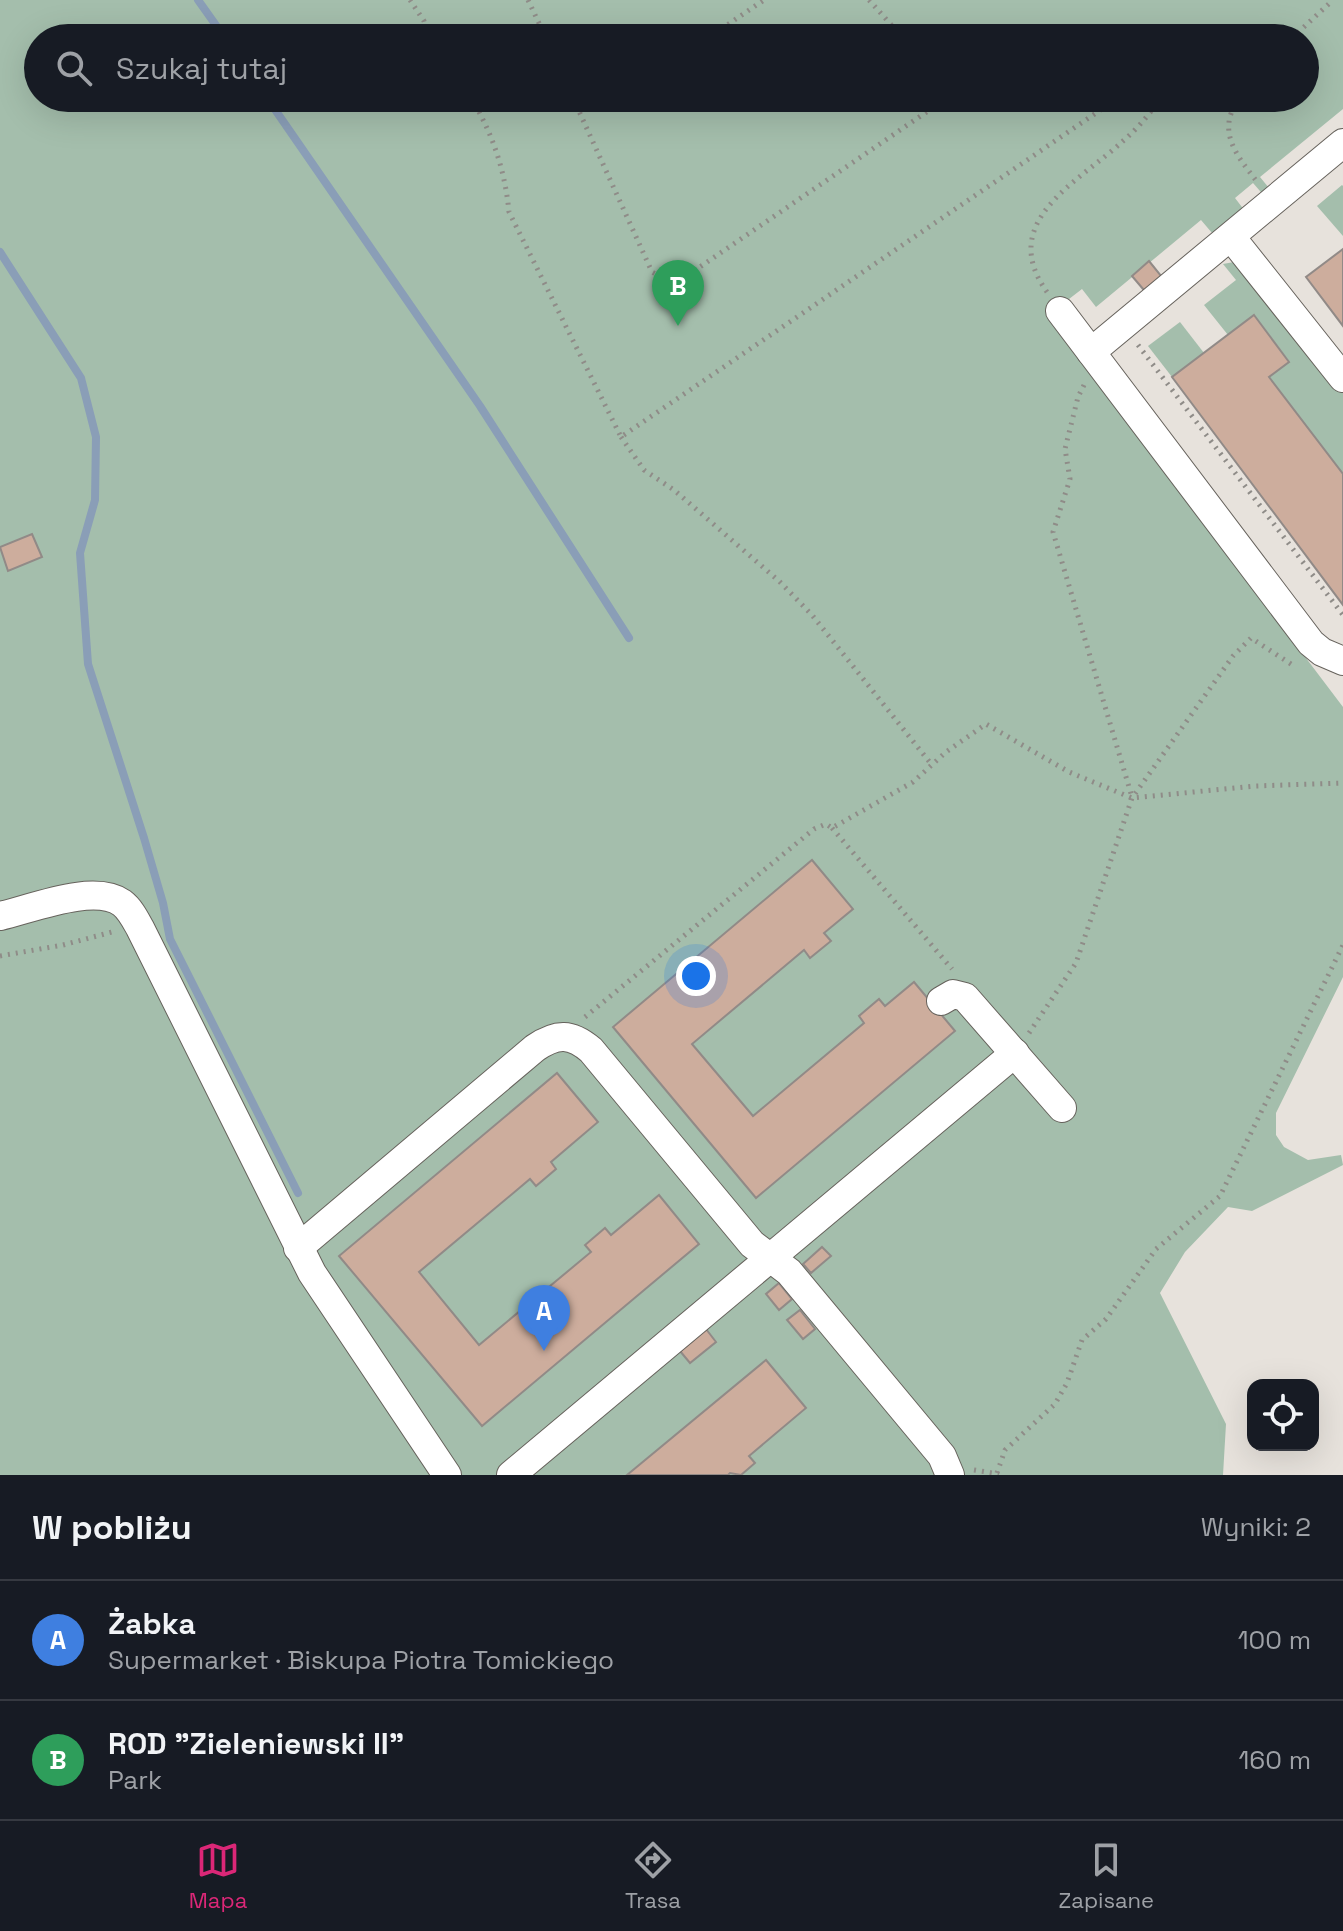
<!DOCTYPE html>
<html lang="pl">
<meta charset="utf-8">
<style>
:root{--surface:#171b24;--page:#20242c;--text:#f1f3f6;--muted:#9ea1a6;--line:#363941;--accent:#db2777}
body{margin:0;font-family:"Space Grotesk",sans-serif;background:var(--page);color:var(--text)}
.controls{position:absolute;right:24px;bottom:24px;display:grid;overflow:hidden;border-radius:16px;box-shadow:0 8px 32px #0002}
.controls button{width:72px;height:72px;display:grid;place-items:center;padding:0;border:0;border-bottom:2px solid var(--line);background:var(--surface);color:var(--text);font:40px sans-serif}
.you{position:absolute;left:696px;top:976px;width:28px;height:28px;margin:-20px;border:6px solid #fff;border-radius:50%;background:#1a73e8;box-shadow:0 0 0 12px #1a73e833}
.badge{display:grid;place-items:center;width:52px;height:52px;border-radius:50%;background:var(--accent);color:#fff;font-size:26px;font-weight:700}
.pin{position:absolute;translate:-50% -66px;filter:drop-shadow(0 2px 4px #0008)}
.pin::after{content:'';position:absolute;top:42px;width:28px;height:24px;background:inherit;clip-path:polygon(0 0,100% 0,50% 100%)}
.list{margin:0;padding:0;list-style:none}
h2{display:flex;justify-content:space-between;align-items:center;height:104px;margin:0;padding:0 32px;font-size:34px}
h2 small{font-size:26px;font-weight:400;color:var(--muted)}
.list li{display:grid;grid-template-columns:52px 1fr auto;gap:24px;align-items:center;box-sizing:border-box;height:120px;padding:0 32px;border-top:2px solid var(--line)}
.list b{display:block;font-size:30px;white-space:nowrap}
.list p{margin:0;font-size:26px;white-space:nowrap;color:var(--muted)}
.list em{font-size:26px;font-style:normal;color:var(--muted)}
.icon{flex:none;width:44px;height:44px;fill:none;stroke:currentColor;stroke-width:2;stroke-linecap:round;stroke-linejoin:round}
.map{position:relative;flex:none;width:1343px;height:1475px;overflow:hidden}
.search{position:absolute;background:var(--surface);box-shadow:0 8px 32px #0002;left:24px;right:24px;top:24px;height:88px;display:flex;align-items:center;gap:20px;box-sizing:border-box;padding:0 28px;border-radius:44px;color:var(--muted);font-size:30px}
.sheet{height:344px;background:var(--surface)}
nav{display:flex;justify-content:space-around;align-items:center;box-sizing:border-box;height:112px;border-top:2px solid var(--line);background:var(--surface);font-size:22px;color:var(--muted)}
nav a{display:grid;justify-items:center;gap:4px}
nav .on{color:var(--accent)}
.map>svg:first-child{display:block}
.green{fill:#a4beac;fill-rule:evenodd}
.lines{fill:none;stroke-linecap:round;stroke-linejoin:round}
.stream{stroke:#8a9eb7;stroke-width:8}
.building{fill:#cdad9d;stroke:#918a87;stroke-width:2}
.minor-casing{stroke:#66625c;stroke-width:30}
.path{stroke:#8f8c88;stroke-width:5;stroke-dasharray:2 6;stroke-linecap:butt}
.minor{stroke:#fff;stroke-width:28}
</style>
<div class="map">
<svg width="1343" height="1475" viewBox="0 0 1343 1475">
<rect width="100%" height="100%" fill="#e7e2dc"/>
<!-- green -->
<g class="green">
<path d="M 0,0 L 1343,0 L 1343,109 L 1260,177 L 1273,193 L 1267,199 L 1253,183 L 1235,198 L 1248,215 L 1218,240 L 1201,220 L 1096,307 L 1082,289 L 1047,316 L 1343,707 L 1343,977 L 1276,1113 L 1276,1135 L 1284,1147 L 1308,1160 L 1341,1155 L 1343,1165 L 1252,1211 L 1228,1207 L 1185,1252 L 1160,1293 L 1226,1424 L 1223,1475 L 0,1475 ZM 38,38 L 1305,38 L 1305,98 L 38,98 Z"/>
<path d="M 1342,185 L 1343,186 L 1343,236 L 1317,206 Z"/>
<path d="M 1234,262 L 1343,382 L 1343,474 L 1269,377 L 1289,361 L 1255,316 L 1228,335 L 1204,305 L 1236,280 L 1223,264 Z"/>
<path d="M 1180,322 L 1204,353 L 1172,377 L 1148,346 Z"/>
</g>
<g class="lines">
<!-- stream -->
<g class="stream">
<path d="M 198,0 L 225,38"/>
<path d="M 267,98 L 480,406 L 629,638"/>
<path d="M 0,252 L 81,378 L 96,437 L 95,500 L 80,553 L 88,664 L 144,838 L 163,903 L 170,939 L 298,1193"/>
</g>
</g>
<!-- building -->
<g class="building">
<path d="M 1343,249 L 1343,326 L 1306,277 Z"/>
<path d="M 1149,261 L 1166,282 L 1149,296 L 1132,276 Z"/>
<path d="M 1254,315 L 1289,362 L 1269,377 L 1343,474 L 1343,605 L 1172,377 Z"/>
<path d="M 32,534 L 42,557 L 8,571 L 0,547 Z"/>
<path d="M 812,860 L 853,909 L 824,933 L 831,941 L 810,958 L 804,950 L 692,1044 L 753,1116 L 864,1023 L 859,1016 L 879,999 L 885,1006 L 914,982 L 955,1031 L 756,1198 L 613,1027 Z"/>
<path d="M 557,1073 L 598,1122 L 551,1162 L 556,1169 L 536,1186 L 530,1179 L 419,1272 L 479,1345 L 591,1252 L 585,1245 L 605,1228 L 611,1235 L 659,1195 L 699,1244 L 482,1426 L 339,1256 Z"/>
<path d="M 822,1247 L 831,1256 L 811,1273 L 803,1264 Z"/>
<path d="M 779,1283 L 792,1299 L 779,1310 L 766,1294 Z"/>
<path d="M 800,1310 L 815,1329 L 803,1339 L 787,1320 Z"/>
<path d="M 706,1329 L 716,1342 L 690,1363 L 680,1351 Z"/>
<path d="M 766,1360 L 806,1408 L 749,1456 L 755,1463 L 741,1475 L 730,1473 L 728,1475 L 627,1475 Z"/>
</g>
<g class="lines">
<defs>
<g id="minor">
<path d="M 1231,237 L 1343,378"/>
<path d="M 1060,311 L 1311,643 L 1322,652 L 1343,661"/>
<path d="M 1091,352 L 1343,143"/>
<path d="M 0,916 C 31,909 94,883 122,903 C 130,909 135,919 140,928 L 312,1273 L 447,1475"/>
<path d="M 941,1001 L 953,994 L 965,997 L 1062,1108"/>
<path d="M 298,1248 L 535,1048 C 557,1033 571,1033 591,1050 L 752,1244 L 789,1272 L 942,1456 L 950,1475"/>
<path d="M 511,1475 L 1015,1053"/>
</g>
</defs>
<!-- minor casing -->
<use href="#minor" class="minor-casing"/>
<!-- path -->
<g class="path">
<path d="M 410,0 L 424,21 L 430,38"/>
<path d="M 528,0 L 546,38"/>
<path d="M 869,0 L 903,38"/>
<path d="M 708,38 L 764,0"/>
<path d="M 1292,38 L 1333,0"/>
<path d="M 471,98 C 493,134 505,171 509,212 L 621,437 L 1118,98"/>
<path d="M 573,98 L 652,272 L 675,284 L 947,98"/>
<path d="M 1237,98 C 1235,106 1229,115 1229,123 C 1226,145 1246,167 1258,183"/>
<path d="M 1047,292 C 996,221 1079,182 1123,141 C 1138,128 1150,114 1160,98"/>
<path d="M 1138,345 L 1343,615"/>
<path d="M 1084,385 L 1078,397 L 1065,449 L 1070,479 L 1053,532 L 1132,797"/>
<path d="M 621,437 L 644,470 L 674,490 L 779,581 L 812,615 L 932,765"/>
<path d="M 832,828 L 952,969"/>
<path d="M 0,956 L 63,945 L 112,932"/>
<path d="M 585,1017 L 814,829 L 826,824 L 832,828 L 913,782 L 946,752 L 986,724 L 1069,772 L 1132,798 L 1255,786 L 1343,783"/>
<path d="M 1029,1033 L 1076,963 L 1132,798 L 1233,656 L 1251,638 L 1294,666"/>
<path d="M 974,1470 L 999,1474"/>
<path d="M 997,1473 L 1005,1450 L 1055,1404 L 1067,1383 L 1082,1340 L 1106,1319 L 1156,1249 L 1220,1196 L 1343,945"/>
</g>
<!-- minor -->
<use href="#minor" class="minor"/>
</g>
</svg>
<div class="controls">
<button><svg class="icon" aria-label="locate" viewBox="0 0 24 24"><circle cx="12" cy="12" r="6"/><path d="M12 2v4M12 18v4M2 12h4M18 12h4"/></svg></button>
</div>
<div class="you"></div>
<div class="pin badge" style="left:544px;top:1351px;background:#3f7fe0">A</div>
<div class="pin badge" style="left:678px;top:326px;background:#2e9e5b">B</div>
<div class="search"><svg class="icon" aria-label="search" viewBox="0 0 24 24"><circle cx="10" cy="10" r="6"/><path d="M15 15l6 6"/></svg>Szukaj tutaj</div>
</div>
<section class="sheet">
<h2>W pobliżu<small>Wyniki: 2</small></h2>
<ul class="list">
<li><span class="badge" style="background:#3f7fe0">A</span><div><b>Żabka</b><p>Supermarket · Biskupa Piotra Tomickiego</p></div><em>100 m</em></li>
<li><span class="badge" style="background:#2e9e5b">B</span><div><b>ROD &quot;Zieleniewski II&quot;</b><p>Park</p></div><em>160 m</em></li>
</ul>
</section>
<nav>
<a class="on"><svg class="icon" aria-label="map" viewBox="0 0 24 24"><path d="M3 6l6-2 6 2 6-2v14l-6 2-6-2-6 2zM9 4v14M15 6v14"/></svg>Mapa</a>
<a><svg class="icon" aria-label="directions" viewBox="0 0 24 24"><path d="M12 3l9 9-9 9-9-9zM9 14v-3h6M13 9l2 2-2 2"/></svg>Trasa</a>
<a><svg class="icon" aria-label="saved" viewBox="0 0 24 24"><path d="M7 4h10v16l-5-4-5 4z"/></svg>Zapisane</a>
</nav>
